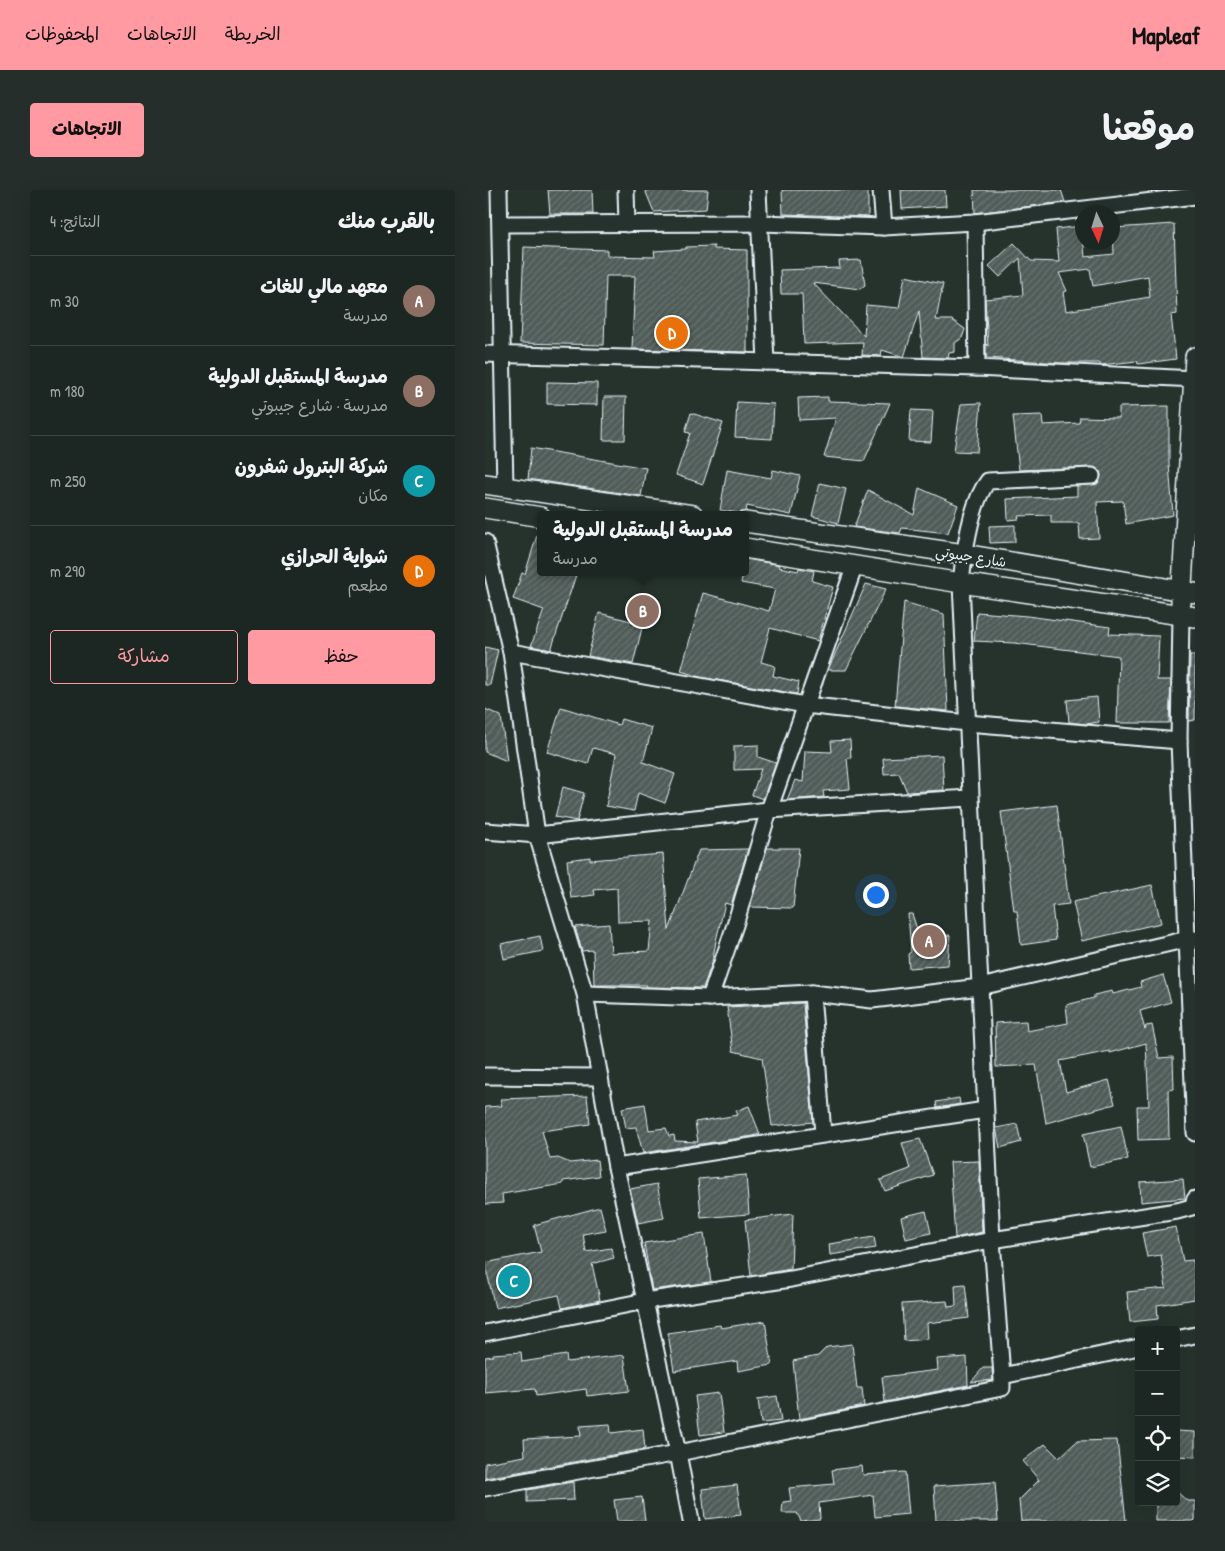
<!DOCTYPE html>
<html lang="ar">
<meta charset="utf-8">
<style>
:root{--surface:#1c2622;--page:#252e2a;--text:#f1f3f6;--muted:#a0a5a5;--line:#3a4340;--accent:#ff9aa2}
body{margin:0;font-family:"Patrick Hand","Playpen Sans Arabic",sans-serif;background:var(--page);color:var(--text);direction:rtl}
.controls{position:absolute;right:15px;bottom:15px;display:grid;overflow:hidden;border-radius:5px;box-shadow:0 5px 20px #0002}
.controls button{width:45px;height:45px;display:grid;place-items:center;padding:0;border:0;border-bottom:1px solid var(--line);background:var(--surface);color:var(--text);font:25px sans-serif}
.compass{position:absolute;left:590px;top:15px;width:45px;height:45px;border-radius:50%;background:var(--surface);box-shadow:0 5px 20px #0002;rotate:176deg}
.you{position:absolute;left:390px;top:704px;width:18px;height:18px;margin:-12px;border:4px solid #fff;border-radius:50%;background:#1a73e8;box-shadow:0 0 0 8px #1a73e833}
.badge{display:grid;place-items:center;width:32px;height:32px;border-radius:50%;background:var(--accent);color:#fff;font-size:16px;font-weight:700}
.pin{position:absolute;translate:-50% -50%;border:2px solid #fff;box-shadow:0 1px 5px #0006}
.popup{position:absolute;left:52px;top:321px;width:212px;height:65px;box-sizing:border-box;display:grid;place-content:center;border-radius:5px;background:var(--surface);filter:drop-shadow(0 1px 4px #0005);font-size:16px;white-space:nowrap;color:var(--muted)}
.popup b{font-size:19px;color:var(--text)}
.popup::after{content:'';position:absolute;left:50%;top:100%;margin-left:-10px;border:10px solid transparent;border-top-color:var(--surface)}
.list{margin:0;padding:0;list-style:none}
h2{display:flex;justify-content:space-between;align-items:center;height:65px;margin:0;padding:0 20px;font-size:21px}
h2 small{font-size:16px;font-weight:400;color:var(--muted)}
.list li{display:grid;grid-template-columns:32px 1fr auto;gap:15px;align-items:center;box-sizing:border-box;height:90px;padding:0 20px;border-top:1px solid var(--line)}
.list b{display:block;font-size:19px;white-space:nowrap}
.list p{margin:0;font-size:16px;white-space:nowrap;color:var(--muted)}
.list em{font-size:16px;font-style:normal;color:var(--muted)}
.actions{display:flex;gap:10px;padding:15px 20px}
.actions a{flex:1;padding:11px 0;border:1px solid var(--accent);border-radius:5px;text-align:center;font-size:18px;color:var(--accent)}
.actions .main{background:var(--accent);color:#111}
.icon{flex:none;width:28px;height:28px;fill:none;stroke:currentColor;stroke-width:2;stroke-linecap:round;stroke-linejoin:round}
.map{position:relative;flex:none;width:710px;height:1331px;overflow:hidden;direction:ltr;border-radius:5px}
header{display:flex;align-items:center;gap:30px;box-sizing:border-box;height:70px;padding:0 25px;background:var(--accent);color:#111}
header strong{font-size:24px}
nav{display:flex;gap:28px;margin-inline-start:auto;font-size:18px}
.intro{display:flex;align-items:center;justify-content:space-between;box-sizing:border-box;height:120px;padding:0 30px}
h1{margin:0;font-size:35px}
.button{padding:12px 22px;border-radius:5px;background:var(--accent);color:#111;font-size:18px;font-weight:700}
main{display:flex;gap:30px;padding:0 30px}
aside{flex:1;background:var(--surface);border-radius:5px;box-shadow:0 5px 20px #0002}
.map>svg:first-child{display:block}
.building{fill:url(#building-hatch);stroke:#e8f1f8;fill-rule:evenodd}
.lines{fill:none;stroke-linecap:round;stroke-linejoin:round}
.minor-casing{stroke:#e8f1f8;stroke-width:19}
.tertiary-casing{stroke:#e8f1f8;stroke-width:22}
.minor{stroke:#26332d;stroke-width:15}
.tertiary{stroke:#26332d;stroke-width:19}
.labels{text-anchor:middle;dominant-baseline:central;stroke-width:4;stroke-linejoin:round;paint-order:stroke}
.street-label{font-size:14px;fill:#e8f1f8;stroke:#26332d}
</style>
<header>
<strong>Mapleaf</strong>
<nav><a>الخريطة</a><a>الاتجاهات</a><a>المحفوظات</a></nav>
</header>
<div class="intro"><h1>موقعنا</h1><a class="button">الاتجاهات</a></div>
<main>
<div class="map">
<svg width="710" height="1331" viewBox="0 0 710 1331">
<defs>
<pattern id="building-hatch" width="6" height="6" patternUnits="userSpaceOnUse" patternTransform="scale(1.25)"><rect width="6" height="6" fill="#505c59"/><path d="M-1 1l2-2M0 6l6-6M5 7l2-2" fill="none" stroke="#697472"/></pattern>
</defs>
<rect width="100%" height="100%" fill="#26332d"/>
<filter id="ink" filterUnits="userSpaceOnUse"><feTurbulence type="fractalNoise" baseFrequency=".02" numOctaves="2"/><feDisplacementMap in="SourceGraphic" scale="10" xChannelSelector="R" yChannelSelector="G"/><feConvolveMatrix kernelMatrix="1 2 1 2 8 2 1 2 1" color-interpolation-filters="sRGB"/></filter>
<g filter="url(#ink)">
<!-- building -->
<g class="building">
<path d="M 63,0 L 107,0 L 108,24 L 65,24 Z"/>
<path d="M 160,0 L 223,0 L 221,19 L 169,22 Z"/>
<path d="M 297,0 L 383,0 L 383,27 L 298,24 Z"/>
<path d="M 416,0 L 460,0 L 461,16 L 417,19 Z"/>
<path d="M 489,0 L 576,0 L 580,12 L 490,23 Z"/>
<path d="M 689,34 L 692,124 L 686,125 L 691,169 L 653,174 L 652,171 L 616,175 L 614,173 L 577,173 L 501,168 L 501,154 L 503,156 L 500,109 L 538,105 L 535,68 L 515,87 L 504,76 L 529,53 L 546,71 L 574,72 L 571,39 L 597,36 L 600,67 L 629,64 L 628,38 ZM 605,79 L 608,96 L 663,86 L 665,107 L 581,121 L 578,102 L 582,101 L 574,83 Z"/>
<path d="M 229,56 L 229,59 L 262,60 L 262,162 L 147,159 L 150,86 L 121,86 L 119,155 L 35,153 L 39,57 L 122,60 L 122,66 L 170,67 L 169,61 L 201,59 L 201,57 Z"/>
<path d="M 376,70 L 380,95 L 375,99 L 328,93 L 379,146 L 381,115 L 414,118 L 420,86 L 458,94 L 451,130 L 467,130 L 480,139 L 477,148 L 470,153 L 470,162 L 464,163 L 463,168 L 438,167 L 434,121 L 419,167 L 397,160 L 396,166 L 377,165 L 378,152 L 319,154 L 317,104 L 296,104 L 295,80 L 355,78 L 354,71 Z"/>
<path d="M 62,192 L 112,193 L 112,215 L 62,214 Z"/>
<path d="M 119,207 L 141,207 L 140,250 L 118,250 Z"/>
<path d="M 343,207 L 343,211 L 405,213 L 379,271 L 339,267 L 351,228 L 314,230 L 313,208 Z"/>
<path d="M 252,212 L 289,214 L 287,249 L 250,247 Z"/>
<path d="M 496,213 L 492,262 L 469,261 L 476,214 Z"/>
<path d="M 684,216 L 684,274 L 688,325 L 641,334 L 638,311 L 612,312 L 614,348 L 595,349 L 594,333 L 566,333 L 566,325 L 533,326 L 534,329 L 523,330 L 522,309 L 592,306 L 592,296 L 612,294 L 616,286 L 615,281 L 607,277 L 534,280 L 528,226 L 557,225 L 558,235 L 594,233 L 595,227 L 634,228 L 634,217 Z"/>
<path d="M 426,220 L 448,221 L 446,252 L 424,251 Z"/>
<path d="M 206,223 L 238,233 L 218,294 L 191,285 L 205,243 L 200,242 Z"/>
<path d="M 46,258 L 161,278 L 156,306 L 43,289 Z"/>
<path d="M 242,280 L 286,288 L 288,280 L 315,286 L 306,325 L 262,316 L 261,321 L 254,323 L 235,320 Z"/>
<path d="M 335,293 L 361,299 L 353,333 L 327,326 Z"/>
<path d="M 434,298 L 473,315 L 463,343 L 417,338 L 415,343 L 369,337 L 383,300 L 429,325 Z"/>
<path d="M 530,335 L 530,352 L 505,353 L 504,336 Z"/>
<path d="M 53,342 L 56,342 L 56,382 L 92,382 L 66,460 L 46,456 L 59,420 L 28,409 L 37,383 L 40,384 Z"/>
<path d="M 260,369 L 295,375 L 294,377 L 313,381 L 314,378 L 329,381 L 327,391 L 348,397 L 333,451 L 285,438 L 276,472 L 290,476 L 288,486 L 314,492 L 312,504 L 215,487 L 196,481 L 218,403 L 284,421 L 290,399 L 256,393 L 258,382 L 260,382 Z"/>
<path d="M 381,394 L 401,399 L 361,480 L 343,480 Z"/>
<path d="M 419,412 L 459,424 L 463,521 L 410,516 Z"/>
<path d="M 492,422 L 542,426 L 625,437 L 624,444 L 674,446 L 672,490 L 686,490 L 684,533 L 632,533 L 634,466 L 529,453 L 489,451 Z"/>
<path d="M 114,423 L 158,434 L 148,474 L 103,466 Z"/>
<path d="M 0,457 L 13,460 L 5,495 L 0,495 Z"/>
<path d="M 705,465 L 710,465 L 710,530 L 704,531 Z"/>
<path d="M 612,507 L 614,532 L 601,534 L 584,532 L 582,510 Z"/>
<path d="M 76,517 L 134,535 L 136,529 L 167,538 L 158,572 L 190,584 L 180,613 L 153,603 L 149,621 L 121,616 L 131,564 L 108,558 L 103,574 L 62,562 Z"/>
<path d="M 0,519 L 16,526 L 22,571 L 0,562 Z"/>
<path d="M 365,550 L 366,568 L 362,568 L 365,599 L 338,601 L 339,607 L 302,610 L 310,590 L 318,592 L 320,561 L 347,562 L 346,551 Z"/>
<path d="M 273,555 L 273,567 L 291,573 L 278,609 L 267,605 L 276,579 L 249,580 L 249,556 Z"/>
<path d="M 457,565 L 459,600 L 422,602 L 414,583 L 399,584 L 398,568 Z"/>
<path d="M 78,597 L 99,603 L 92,631 L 70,627 Z"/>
<path d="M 572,615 L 584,714 L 567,716 L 571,750 L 536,755 L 532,721 L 529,721 L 516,622 Z"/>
<path d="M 282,658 L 314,658 L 308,718 L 265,717 Z"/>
<path d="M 263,659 L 246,715 L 240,713 L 231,751 L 227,773 L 218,798 L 161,797 L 162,795 L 109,795 L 108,760 L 97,761 L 90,737 L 124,734 L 126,763 L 164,761 L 167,731 L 133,732 L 132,698 L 109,700 L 110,705 L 86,708 L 82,670 L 105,667 L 105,670 L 178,664 L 184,740 L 214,660 Z"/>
<path d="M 667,695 L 676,733 L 597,751 L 588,712 Z"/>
<path d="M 423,724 L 427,724 L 435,748 L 465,745 L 463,775 L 424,778 L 423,764 L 426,762 Z"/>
<path d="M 55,746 L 58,761 L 19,769 L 16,754 Z"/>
<path d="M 678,785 L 686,812 L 655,821 L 660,840 L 661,836 L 667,835 L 674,868 L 688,867 L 689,899 L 683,900 L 684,949 L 653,950 L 652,916 L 664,916 L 661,853 L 625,863 L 625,861 L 575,871 L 581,902 L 624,890 L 630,914 L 561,933 L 551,875 L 511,877 L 510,833 L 541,831 L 542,841 L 583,833 L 581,815 L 609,808 L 609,805 L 627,801 L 628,804 L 656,797 L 655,792 Z"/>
<path d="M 318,813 L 328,932 L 287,936 L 277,868 L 248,861 L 242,817 Z"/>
<path d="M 102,906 L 105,934 L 57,941 L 65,969 L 73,968 L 85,973 L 112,970 L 114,986 L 78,991 L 78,994 L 17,1004 L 18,1013 L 0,1014 L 0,917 L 17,916 L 15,909 Z"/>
<path d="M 474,908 L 475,914 L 452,918 L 451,912 Z"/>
<path d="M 160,914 L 164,940 L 181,938 L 184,946 L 189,945 L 190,951 L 213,952 L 210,932 L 253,925 L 251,921 L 264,916 L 275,944 L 268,946 L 158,963 L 151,937 L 141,938 L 137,918 Z"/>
<path d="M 532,934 L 536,952 L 515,958 L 511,938 Z"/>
<path d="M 636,936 L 643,969 L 605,977 L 598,944 Z"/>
<path d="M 435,949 L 448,985 L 400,1001 L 395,990 L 425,979 L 417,953 Z"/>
<path d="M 494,971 L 497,1042 L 470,1048 L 465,972 Z"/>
<path d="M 261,985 L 264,1024 L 216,1028 L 213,989 Z"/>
<path d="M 698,989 L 700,1008 L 656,1012 L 655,992 Z"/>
<path d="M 172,994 L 179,1028 L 153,1033 L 145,999 Z"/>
<path d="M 115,1017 L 121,1040 L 98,1044 L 101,1062 L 126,1058 L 129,1068 L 107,1074 L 115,1110 L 77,1118 L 74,1105 L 10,1118 L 0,1073 L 56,1062 L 49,1035 Z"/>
<path d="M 441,1021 L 446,1043 L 421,1049 L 416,1027 Z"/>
<path d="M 308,1024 L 306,1079 L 266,1086 L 260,1030 Z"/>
<path d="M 691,1037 L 698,1071 L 708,1070 L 710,1083 L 710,1109 L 672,1115 L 673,1129 L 645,1132 L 642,1102 L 681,1098 L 676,1065 L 662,1067 L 657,1043 Z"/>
<path d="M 219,1044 L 226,1092 L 167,1100 L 159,1053 Z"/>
<path d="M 389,1047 L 391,1058 L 345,1065 L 344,1054 Z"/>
<path d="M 480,1094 L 484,1128 L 442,1133 L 443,1149 L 419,1151 L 417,1114 L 462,1111 L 463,1117 L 471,1116 L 470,1095 Z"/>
<path d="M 280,1131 L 287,1175 L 253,1181 L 252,1171 L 189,1181 L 183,1143 L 235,1135 L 236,1138 Z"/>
<path d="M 367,1154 L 372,1198 L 377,1198 L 379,1216 L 314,1229 L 308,1171 L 333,1166 L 342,1157 Z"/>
<path d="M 36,1162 L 37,1172 L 81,1165 L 82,1172 L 139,1165 L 144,1201 L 102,1206 L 101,1199 L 51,1206 L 50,1199 L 0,1203 L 0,1167 L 8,1166 L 8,1164 Z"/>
<path d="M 482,1167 L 483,1195 L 400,1212 L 397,1187 L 453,1180 L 452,1169 Z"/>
<path d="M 498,1178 L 507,1178 L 508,1190 L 486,1192 Z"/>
<path d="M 234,1203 L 239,1242 L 215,1245 L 210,1206 Z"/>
<path d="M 292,1206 L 296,1231 L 276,1233 L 273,1209 Z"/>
<path d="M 125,1234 L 126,1243 L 158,1239 L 160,1259 L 0,1288 L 0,1273 L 40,1266 L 39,1249 L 96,1246 L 95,1236 Z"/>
<path d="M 691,1241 L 710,1242 L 710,1267 L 691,1266 Z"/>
<path d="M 632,1250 L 641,1331 L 536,1331 L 534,1310 L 554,1290 L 538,1271 L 560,1254 L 574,1268 L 592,1251 Z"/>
<path d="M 377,1276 L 378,1285 L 420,1282 L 424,1324 L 390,1327 L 388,1305 L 334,1313 L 335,1329 L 316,1331 L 312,1323 L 297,1323 L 298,1312 L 306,1311 L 304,1298 L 349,1294 L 347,1280 Z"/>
<path d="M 88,1292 L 89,1310 L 42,1312 L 42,1300 Z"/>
<path d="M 510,1292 L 513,1331 L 451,1331 L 449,1296 Z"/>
<path d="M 252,1295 L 256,1325 L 220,1329 L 217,1299 Z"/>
<path d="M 691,1301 L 702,1311 L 710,1311 L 710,1331 L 671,1331 L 671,1312 L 691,1312 Z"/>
<path d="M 157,1307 L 160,1331 L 132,1331 L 129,1310 Z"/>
</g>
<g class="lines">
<defs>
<g id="minor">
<path d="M 14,0 L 20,298"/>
<path d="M 141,0 L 142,34"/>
<path d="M 273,0 L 281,172"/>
<path d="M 396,0 L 399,37"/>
<path d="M 490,32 L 492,178"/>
<path d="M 16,34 L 275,33 L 399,37 L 490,32 L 710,6"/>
<path d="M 0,164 L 492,178 L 710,189"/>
<path d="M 0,352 L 26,462 L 52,645 L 100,804 L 131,977 L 193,1263 L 206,1331"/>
<path d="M 696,425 L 694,551 L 710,943"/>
<path d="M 26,462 L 320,515 L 482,533 L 694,551"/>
<path d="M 0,641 L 52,645 L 284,620 L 485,608"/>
<path d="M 327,803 L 338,944"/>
<path d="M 100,804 L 225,808 L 327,803 L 387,810 L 495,797 L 703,749 L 710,749"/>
<path d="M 225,808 L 250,735 L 284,620 L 370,375"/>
<path d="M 0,886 L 115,887"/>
<path d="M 131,977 L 500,920"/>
<path d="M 0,1143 L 160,1111 L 306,1089 L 507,1050 L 692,1021 L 707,1017 L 710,1009"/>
<path d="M 691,1149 L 710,1145"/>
<path d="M 517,1186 L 507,1050 L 476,393 C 479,364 485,314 503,291 L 607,286"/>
<path d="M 0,1298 L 193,1263 L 517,1198 L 517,1186 L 654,1157"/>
</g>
<g id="tertiary">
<path d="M 0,294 L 208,325"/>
<path d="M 0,318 L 56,327"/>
<path d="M 260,332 L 479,364 L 710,403"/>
<path d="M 260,358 L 476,393 L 710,427"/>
<path d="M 696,413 L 710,167"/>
</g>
</defs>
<!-- minor casing -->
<use href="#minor" class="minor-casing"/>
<!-- tertiary casing -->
<use href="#tertiary" class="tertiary-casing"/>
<!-- minor -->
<use href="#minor" class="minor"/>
<!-- tertiary -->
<use href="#tertiary" class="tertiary"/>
</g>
</g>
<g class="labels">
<!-- street labels -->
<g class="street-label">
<text transform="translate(486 366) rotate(9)">شارع جيبوتي</text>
</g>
</g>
</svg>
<div class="controls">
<button>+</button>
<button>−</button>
<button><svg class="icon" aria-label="locate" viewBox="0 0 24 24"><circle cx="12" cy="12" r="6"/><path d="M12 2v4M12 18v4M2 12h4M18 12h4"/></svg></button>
<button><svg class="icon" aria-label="layers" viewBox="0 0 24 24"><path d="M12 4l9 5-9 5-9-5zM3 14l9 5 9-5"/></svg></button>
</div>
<svg class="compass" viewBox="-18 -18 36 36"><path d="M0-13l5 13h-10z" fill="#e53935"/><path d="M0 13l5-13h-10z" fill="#a0a5a5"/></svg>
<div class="you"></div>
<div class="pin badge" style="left:444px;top:751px;background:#8d6e63">A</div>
<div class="pin badge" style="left:158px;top:421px;background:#8d6e63">B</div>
<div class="popup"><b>مدرسة المستقبل الدولية</b>مدرسة</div>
<div class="pin badge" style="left:29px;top:1091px;background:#0f9aa8">C</div>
<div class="pin badge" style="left:187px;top:143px;background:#e8710a">D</div>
</div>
<aside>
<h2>بالقرب منك<small>النتائج: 4</small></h2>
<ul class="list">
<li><span class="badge" style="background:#8d6e63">A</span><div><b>معهد مالي للغات</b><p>مدرسة</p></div><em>30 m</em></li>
<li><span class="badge" style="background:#8d6e63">B</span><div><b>مدرسة المستقبل الدولية</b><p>مدرسة · شارع جيبوتي</p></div><em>180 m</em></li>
<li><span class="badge" style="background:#0f9aa8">C</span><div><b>شركة البترول شفرون</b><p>مكان</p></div><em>250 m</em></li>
<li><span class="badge" style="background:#e8710a">D</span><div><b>شواية الحرازي</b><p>مطعم</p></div><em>290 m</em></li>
</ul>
<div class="actions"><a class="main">حفظ</a><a>مشاركة</a></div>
</aside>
</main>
